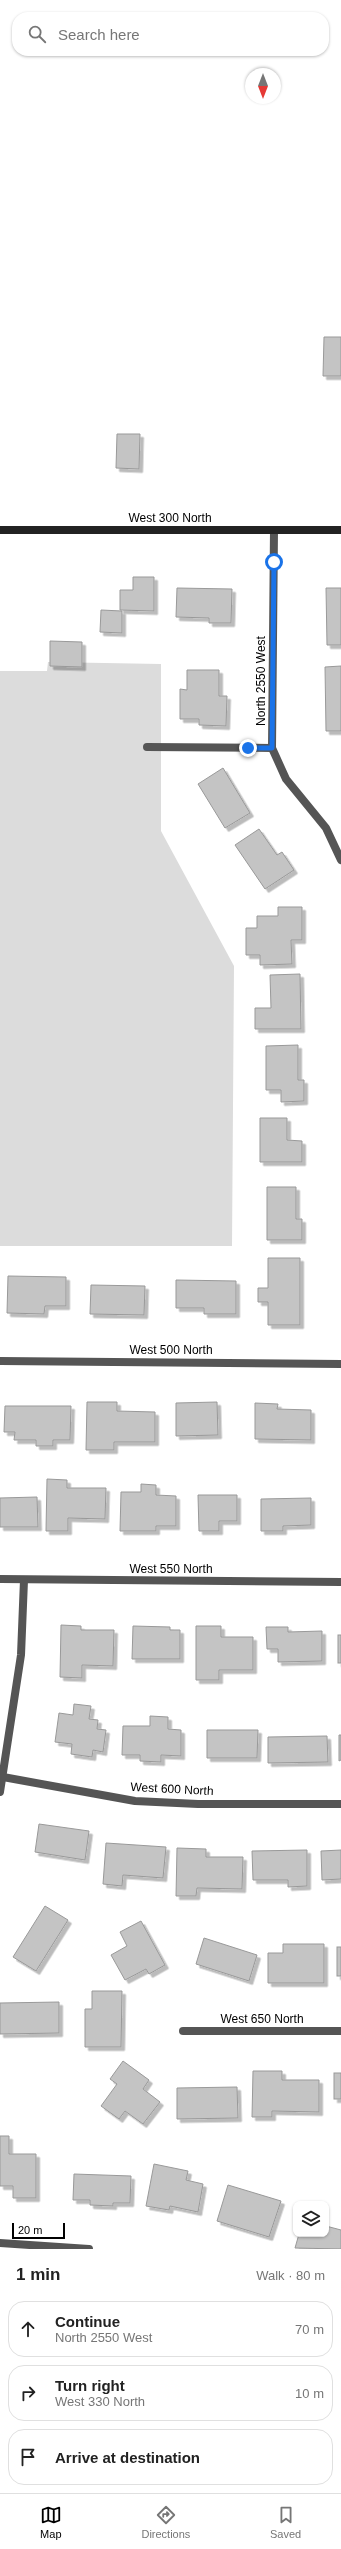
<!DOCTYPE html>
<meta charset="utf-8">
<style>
:root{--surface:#fff;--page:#f2f2f2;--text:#222;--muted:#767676;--line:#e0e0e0;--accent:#000}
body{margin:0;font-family:Arial,sans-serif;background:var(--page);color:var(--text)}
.controls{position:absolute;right:12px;bottom:12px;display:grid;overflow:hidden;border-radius:8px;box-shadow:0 1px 3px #0004}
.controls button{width:36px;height:36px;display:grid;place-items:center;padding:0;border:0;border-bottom:1px solid var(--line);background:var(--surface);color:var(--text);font:20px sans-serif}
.compass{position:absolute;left:245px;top:68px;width:36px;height:36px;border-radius:50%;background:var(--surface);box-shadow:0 1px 3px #0004;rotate:180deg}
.scale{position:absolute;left:12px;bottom:10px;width:53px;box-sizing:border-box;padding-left:4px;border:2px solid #000;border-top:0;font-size:11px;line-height:14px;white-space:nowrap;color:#000;-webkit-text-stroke:3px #fff;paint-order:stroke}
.stop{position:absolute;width:12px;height:12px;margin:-9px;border:3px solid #1a73e8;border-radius:50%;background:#fff}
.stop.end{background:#1a73e8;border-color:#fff;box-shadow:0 1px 4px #0008}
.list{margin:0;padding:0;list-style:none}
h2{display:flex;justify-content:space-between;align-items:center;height:52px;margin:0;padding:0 16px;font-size:17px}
h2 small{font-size:13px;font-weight:400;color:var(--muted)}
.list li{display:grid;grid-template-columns:26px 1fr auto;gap:12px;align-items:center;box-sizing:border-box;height:56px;margin:0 8px 8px;padding:0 8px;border:1px solid var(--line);border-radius:16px}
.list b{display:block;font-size:15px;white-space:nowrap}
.list p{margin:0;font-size:13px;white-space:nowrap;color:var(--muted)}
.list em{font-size:13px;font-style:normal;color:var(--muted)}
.icon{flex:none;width:22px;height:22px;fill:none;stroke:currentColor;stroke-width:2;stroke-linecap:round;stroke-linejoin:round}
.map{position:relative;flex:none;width:341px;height:2249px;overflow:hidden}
.search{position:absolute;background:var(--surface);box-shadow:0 1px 3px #0004;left:12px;right:12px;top:12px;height:44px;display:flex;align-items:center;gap:10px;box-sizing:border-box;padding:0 14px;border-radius:16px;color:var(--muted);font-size:15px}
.sheet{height:244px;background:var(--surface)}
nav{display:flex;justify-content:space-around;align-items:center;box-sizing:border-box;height:56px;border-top:1px solid var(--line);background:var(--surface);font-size:11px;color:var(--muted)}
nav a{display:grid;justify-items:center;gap:2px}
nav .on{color:var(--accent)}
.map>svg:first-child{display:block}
.green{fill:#dcdcdc}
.building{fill:#c4c4c4;stroke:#999;filter:url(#shadow)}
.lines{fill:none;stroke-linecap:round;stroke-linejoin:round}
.minor{stroke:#555;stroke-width:8}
.secondary{stroke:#222;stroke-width:8}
.route{stroke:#1a73e8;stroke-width:5}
.labels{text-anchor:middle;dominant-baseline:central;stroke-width:4;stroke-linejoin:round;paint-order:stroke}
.street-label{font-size:12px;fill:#000;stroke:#fff}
</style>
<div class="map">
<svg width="341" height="2249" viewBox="0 0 341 2249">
<defs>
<filter id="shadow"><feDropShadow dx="3.5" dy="3.5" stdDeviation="0" flood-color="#0004"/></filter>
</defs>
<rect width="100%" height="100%" fill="#fff"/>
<!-- green -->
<path class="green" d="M 48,662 L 161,664 L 161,831 L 234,966 L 232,1246 L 0,1246 L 0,671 L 47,671 Z"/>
<!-- building -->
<g class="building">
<path d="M 324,337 L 341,337 L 341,376 L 323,376 Z"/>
<path d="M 117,434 L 140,434 L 139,469 L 116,468 Z"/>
<path d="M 133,577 L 154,577 L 154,611 L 120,610 L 120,590 L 133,590 Z"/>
<path d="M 177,588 L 232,589 L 231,623 L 209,623 L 209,618 L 176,617 Z"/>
<path d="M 326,588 L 341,588 L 341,645 L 327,645 Z"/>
<path d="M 101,610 L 122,611 L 122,633 L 100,632 Z"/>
<path d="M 50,641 L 82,642 L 82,667 L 50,666 Z"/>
<path d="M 341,666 L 341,731 L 326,731 L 325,667 Z"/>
<path d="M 187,670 L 219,670 L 219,696 L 227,696 L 226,726 L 199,725 L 199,719 L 180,719 L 180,689 L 187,690 Z"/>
<path d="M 223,768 L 250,813 L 225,828 L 198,784 Z"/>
<path d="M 259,829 L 277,855 L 282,852 L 294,870 L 265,889 L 235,845 Z"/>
<path d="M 278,907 L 302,907 L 302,940 L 291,940 L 292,964 L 260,965 L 260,955 L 246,955 L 246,928 L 257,928 L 257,916 L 278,916 Z"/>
<path d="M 300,974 L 301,1029 L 255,1029 L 255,1008 L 271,1008 L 270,975 Z"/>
<path d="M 298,1045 L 298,1080 L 304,1080 L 304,1101 L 281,1102 L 281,1090 L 266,1090 L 266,1046 Z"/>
<path d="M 260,1118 L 287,1118 L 287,1140 L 302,1141 L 302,1162 L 260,1162 Z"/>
<path d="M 267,1187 L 296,1187 L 296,1219 L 302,1219 L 302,1240 L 267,1240 Z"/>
<path d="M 268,1258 L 300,1258 L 300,1325 L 268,1325 L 268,1302 L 258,1302 L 258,1288 L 268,1288 Z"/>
<path d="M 8,1276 L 66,1277 L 66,1306 L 45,1306 L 44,1314 L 7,1313 Z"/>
<path d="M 176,1280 L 236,1281 L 236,1314 L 204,1314 L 204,1308 L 176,1308 Z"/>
<path d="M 91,1285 L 145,1286 L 144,1315 L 90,1314 Z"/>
<path d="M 87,1402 L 117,1402 L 117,1411 L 155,1412 L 155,1442 L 114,1442 L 114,1450 L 86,1450 Z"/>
<path d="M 217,1402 L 218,1435 L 176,1436 L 176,1403 Z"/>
<path d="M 255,1403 L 278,1404 L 277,1409 L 311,1410 L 311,1440 L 255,1439 Z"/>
<path d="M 5,1406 L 71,1406 L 70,1440 L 53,1440 L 53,1446 L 36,1446 L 36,1440 L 14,1440 L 15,1432 L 4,1432 Z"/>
<path d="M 47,1479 L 67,1480 L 67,1488 L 106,1488 L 105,1519 L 68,1518 L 68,1531 L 46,1531 Z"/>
<path d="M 141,1484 L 156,1485 L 156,1495 L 176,1496 L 176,1526 L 156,1526 L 156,1531 L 120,1531 L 121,1492 L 141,1492 Z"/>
<path d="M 198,1495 L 237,1495 L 237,1521 L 219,1521 L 219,1531 L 199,1531 Z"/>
<path d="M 37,1497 L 38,1527 L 0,1527 L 0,1498 Z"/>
<path d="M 311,1498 L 311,1525 L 283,1526 L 283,1531 L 261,1531 L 261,1499 Z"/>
<path d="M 61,1625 L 81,1626 L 81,1630 L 114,1630 L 113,1666 L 82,1665 L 82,1678 L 60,1677 Z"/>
<path d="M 133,1626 L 170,1627 L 170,1630 L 180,1630 L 180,1659 L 132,1659 Z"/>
<path d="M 196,1626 L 221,1626 L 221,1637 L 253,1637 L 253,1670 L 219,1670 L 219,1680 L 196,1680 Z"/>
<path d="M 266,1627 L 288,1627 L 288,1632 L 322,1631 L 322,1661 L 278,1662 L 278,1649 L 267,1649 Z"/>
<rect x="338" y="1635" width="3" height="28"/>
<path d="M 74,1704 L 91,1706 L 89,1719 L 98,1720 L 97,1729 L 106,1730 L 103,1752 L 93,1750 L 92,1757 L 71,1754 L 72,1744 L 55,1742 L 59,1713 L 73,1715 Z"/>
<path d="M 150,1716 L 168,1717 L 168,1729 L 181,1730 L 181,1756 L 161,1755 L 161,1762 L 140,1761 L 140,1755 L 122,1755 L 123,1726 L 150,1726 Z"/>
<path d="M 207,1730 L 258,1730 L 257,1758 L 207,1758 Z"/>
<path d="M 339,1735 L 341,1735 L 341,1760 L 339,1761 Z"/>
<path d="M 327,1736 L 328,1762 L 268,1763 L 268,1737 Z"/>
<path d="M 39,1824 L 89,1831 L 85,1860 L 35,1852 Z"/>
<path d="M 106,1843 L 166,1847 L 163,1878 L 123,1875 L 122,1886 L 103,1884 Z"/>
<path d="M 177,1848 L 206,1849 L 206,1857 L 243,1857 L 242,1889 L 197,1888 L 196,1896 L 176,1896 Z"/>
<path d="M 307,1850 L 307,1886 L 288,1887 L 288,1880 L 253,1880 L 252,1851 Z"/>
<path d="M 341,1850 L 341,1879 L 322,1880 L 321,1851 Z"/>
<path d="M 45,1906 L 68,1920 L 36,1971 L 13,1957 Z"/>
<path d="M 141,1921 L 165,1965 L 149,1974 L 146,1969 L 125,1980 L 111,1955 L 127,1946 L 120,1932 Z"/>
<path d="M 204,1938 L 257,1955 L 249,1981 L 196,1964 Z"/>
<path d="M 283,1944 L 324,1944 L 324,1983 L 268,1983 L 268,1953 L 283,1953 Z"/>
<rect x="337" y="1947" width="4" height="29"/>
<path d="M 92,1991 L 122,1991 L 121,2047 L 85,2047 L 85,2009 L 92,2009 Z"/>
<path d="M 59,2002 L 59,2033 L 0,2034 L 0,2003 Z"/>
<path d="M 123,2061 L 149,2080 L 143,2089 L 160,2102 L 143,2124 L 125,2111 L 119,2119 L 101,2106 L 117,2084 L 110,2079 Z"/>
<path d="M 253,2071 L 282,2071 L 282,2080 L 319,2080 L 319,2112 L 272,2111 L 272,2117 L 252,2117 Z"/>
<rect x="334" y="2073" width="7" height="26"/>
<path d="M 237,2087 L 238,2118 L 177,2119 L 177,2088 Z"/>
<path d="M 0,2136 L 9,2136 L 9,2154 L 36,2154 L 36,2198 L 13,2198 L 13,2186 L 0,2186 Z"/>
<path d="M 154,2164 L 188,2171 L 186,2180 L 203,2184 L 198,2212 L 170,2206 L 169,2210 L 146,2206 Z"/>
<path d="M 74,2174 L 131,2176 L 130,2203 L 113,2203 L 113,2206 L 90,2205 L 90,2200 L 73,2200 Z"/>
<path d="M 228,2185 L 281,2201 L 269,2237 L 217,2221 Z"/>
<path d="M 326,2226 L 341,2230 L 341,2249 L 295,2248 L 299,2234 L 326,2234 Z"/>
</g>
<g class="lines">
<!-- minor -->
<g class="minor">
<path d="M 274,530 L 272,748 L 286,779 L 326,828 L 341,860"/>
<path d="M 147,747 L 272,748"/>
<path d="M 0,1361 L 341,1364"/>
<path d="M 0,1579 L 341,1582"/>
<path d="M 3,1777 L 135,1801 L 198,1804 L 341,1804"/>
<path d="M 0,1792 L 21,1655 L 24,1580"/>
<path d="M 183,2031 L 341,2031"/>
<path d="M 0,2243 L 89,2249"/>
</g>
<!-- secondary -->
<path class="secondary" d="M 0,530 L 341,530"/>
</g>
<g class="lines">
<!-- route -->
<path class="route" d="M 248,748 L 272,748 L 274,562"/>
</g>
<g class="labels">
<!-- street labels -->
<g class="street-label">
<text x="170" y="518">West 300 North</text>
<text transform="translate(261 681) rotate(-90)">North 2550 West</text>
<text x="171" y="1350">West 500 North</text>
<text x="171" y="1569">West 550 North</text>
<text transform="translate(172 1789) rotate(3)">West 600 North</text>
<text x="262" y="2019">West 650 North</text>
</g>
</g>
</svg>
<div class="controls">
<button><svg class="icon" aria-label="layers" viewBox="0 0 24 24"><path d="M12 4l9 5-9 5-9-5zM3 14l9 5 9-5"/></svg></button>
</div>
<svg class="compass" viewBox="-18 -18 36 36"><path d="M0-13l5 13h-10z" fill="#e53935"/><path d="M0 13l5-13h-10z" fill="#767676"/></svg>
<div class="scale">20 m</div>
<div class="stop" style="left:274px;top:562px"></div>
<div class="stop end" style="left:248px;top:748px"></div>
<div class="search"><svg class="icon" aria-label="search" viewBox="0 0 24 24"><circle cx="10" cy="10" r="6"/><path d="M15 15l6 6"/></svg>Search here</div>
</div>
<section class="sheet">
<h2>1 min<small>Walk · 80 m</small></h2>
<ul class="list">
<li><svg class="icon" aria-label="ahead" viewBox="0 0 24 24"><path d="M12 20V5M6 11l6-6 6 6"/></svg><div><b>Continue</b><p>North 2550 West</p></div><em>70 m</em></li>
<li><svg class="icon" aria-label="right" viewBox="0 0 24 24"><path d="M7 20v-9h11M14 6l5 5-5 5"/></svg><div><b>Turn right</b><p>West 330 North</p></div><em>10 m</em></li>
<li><svg class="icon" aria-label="arrive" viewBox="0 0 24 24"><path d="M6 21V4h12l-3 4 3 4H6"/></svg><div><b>Arrive at destination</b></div></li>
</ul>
</section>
<nav>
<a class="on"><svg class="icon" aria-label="map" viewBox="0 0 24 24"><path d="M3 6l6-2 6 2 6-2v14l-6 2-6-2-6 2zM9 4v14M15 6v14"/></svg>Map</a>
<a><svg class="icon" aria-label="directions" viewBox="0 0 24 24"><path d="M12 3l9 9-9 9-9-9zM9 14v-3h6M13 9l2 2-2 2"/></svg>Directions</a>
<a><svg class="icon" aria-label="saved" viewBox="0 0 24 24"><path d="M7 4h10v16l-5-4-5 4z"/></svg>Saved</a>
</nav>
